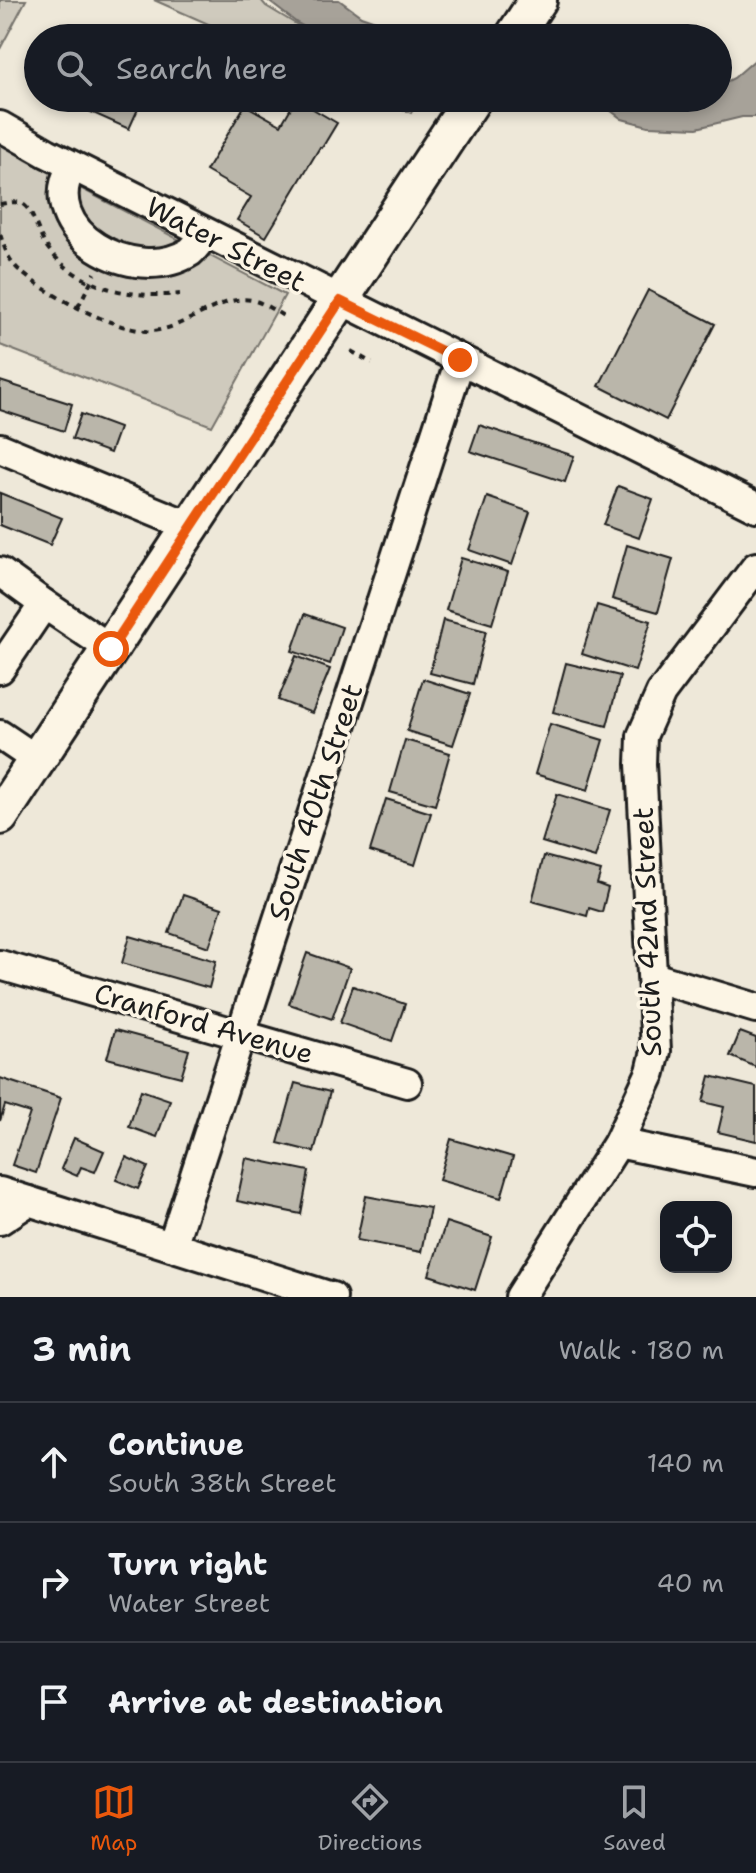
<!DOCTYPE html>
<meta charset="utf-8">
<style>
:root{--surface:#171b24;--page:#20242c;--text:#f1f3f6;--muted:#9ea1a6;--line:#363941;--accent:#ea580c}
body{margin:0;font-family:"Shantell Sans",sans-serif;background:var(--page);color:var(--text)}
.controls{position:absolute;right:24px;bottom:24px;display:grid;overflow:hidden;border-radius:16px;box-shadow:0 4px 12px #0003}
.controls button{width:72px;height:72px;display:grid;place-items:center;padding:0;border:0;border-bottom:2px solid var(--line);background:var(--surface);color:var(--text);font:40px sans-serif}
.stop{position:absolute;width:24px;height:24px;margin:-18px;border:6px solid #ea580c;border-radius:50%;background:#fff}
.stop.end{background:#ea580c;border-color:#fff;box-shadow:0 2px 8px #0008}
.list{margin:0;padding:0;list-style:none}
h2{display:flex;justify-content:space-between;align-items:center;height:104px;margin:0;padding:0 32px;font-size:34px}
h2 small{font-size:26px;font-weight:400;color:var(--muted)}
.list li{display:grid;grid-template-columns:52px 1fr auto;gap:24px;align-items:center;box-sizing:border-box;height:120px;padding:0 32px;border-top:2px solid var(--line)}
.list b{display:block;font-size:30px;white-space:nowrap}
.list p{margin:0;font-size:26px;white-space:nowrap;color:var(--muted)}
.list em{font-size:26px;font-style:normal;color:var(--muted)}
.icon{flex:none;width:44px;height:44px;fill:none;stroke:currentColor;stroke-width:2;stroke-linecap:round;stroke-linejoin:round}
.map{position:relative;flex:none;width:756px;height:1297px;overflow:hidden}
.search{position:absolute;background:var(--surface);box-shadow:0 4px 12px #0003;left:24px;right:24px;top:24px;height:88px;display:flex;align-items:center;gap:20px;box-sizing:border-box;padding:0 28px;border-radius:44px;color:var(--muted);font-size:30px}
.sheet{height:464px;background:var(--surface)}
nav{display:flex;justify-content:space-around;align-items:center;box-sizing:border-box;height:112px;border-top:2px solid var(--line);background:var(--surface);font-size:22px;color:var(--muted)}
nav a{display:grid;justify-items:center;gap:4px}
nav .on{color:var(--accent)}
.map>svg:first-child{display:block}
.green{fill:#cfcabd;stroke:#76736c;stroke-width:2}
.water{fill:#a7a299;stroke:#6f6c67;stroke-width:2}
.building{fill:#bab6aa;stroke:#1c1c1c;stroke-width:2}
.lines{fill:none;stroke-linecap:round;stroke-linejoin:round}
.minor-casing{stroke:#1c1c1c;stroke-width:34}
.major-casing{stroke:#1c1c1c;stroke-width:42}
.path{stroke:#1c1c1c;stroke-width:4;stroke-dasharray:6 6;stroke-linecap:butt}
.minor{stroke:#fcf5e5;stroke-width:28}
.major{stroke:#fcf5e5;stroke-width:36}
.route{stroke:#ea580c;stroke-width:10}
.labels{text-anchor:middle;dominant-baseline:central;stroke-width:7;stroke-linejoin:round;paint-order:stroke}
.street-label{font-size:28px;fill:#1c1c1c;stroke:#fcf5e5}
</style>
<div class="map">
<svg width="756" height="1297" viewBox="0 0 756 1297">
<rect width="100%" height="100%" fill="#eee8d9"/>
<filter id="ink" filterUnits="userSpaceOnUse"><feTurbulence type="fractalNoise" baseFrequency=".0125" numOctaves="2"/><feDisplacementMap in="SourceGraphic" scale="16" xChannelSelector="R" yChannelSelector="G"/><feConvolveMatrix kernelMatrix="1 2 1 2 8 2 1 2 1" color-interpolation-filters="sRGB"/></filter>
<g filter="url(#ink)">
<!-- green -->
<g class="green">
<path d="M 0,0 L 26,0 L 0,49 Z"/>
<path d="M 154,0 L 261,0 L 266,6 L 319,38 L 240,38 Z"/>
<path d="M 377,98 L 420,98 L 411,113 Z"/>
<path d="M 0,142 L 26,160 L 285,295 L 212,426 L 0,345 Z"/>
</g>
<!-- water -->
<g class="water">
<path d="M 267,0 L 339,0 L 361,16 L 387,25 L 407,29 L 469,29 L 535,38 L 325,38 L 297,23 Z"/>
<path d="M 756,59 L 756,117 L 742,117 L 697,128 L 648,126 L 622,119 L 594,98 L 718,98 L 718,86 L 734,78 Z"/>
</g>
<!-- building -->
<g class="building">
<path d="M 65,98 L 143,98 L 129,129 L 64,100 Z"/>
<path d="M 296,99 L 337,123 L 322,148 L 320,147 L 266,237 L 237,220 L 251,197 L 206,171 L 245,105 L 281,125 Z"/>
<path d="M 648,290 L 715,324 L 666,420 L 599,386 Z"/>
<path d="M 0,381 L 72,404 L 64,431 L 0,410 Z"/>
<path d="M 81,414 L 119,428 L 110,453 L 72,439 Z"/>
<path d="M 479,425 L 574,456 L 565,482 L 470,451 Z"/>
<path d="M 618,486 L 653,499 L 639,538 L 603,525 Z"/>
<path d="M 0,493 L 62,518 L 50,545 L 0,525 Z"/>
<path d="M 487,497 L 530,512 L 512,565 L 469,550 Z"/>
<path d="M 627,545 L 673,559 L 658,612 L 612,599 Z"/>
<path d="M 461,558 L 508,572 L 492,624 L 446,610 Z"/>
<path d="M 597,605 L 651,621 L 635,671 L 582,654 Z"/>
<path d="M 305,614 L 342,627 L 330,664 L 292,651 Z"/>
<path d="M 443,620 L 486,631 L 473,684 L 430,673 Z"/>
<path d="M 296,656 L 330,669 L 312,713 L 278,700 Z"/>
<path d="M 566,663 L 620,676 L 607,726 L 553,712 Z"/>
<path d="M 423,679 L 470,694 L 453,745 L 407,731 Z"/>
<path d="M 550,724 L 603,740 L 588,790 L 535,774 Z"/>
<path d="M 405,740 L 450,753 L 435,805 L 390,792 Z"/>
<path d="M 557,794 L 610,810 L 595,858 L 542,842 Z"/>
<path d="M 386,799 L 431,813 L 415,865 L 370,851 Z"/>
<path d="M 544,856 L 601,871 L 597,884 L 608,888 L 602,912 L 589,908 L 587,916 L 532,901 Z"/>
<path d="M 183,895 L 222,908 L 209,947 L 169,933 Z"/>
<path d="M 130,936 L 216,961 L 209,988 L 122,963 Z"/>
<path d="M 307,953 L 350,968 L 332,1019 L 289,1004 Z"/>
<path d="M 353,986 L 405,1004 L 392,1041 L 340,1023 Z"/>
<path d="M 115,1030 L 189,1050 L 181,1077 L 107,1058 Z"/>
<path d="M 740,1032 L 756,1038 L 756,1067 L 730,1056 Z"/>
<path d="M 710,1076 L 756,1087 L 756,1141 L 718,1132 L 724,1107 L 703,1102 Z"/>
<path d="M 0,1078 L 61,1098 L 36,1173 L 12,1165 L 30,1113 L 5,1105 L 0,1121 Z"/>
<path d="M 295,1083 L 330,1092 L 314,1152 L 278,1143 Z"/>
<path d="M 141,1090 L 170,1100 L 157,1137 L 129,1127 Z"/>
<path d="M 74,1138 L 104,1151 L 95,1172 L 81,1167 L 77,1176 L 61,1169 Z"/>
<path d="M 451,1139 L 513,1157 L 501,1198 L 439,1180 Z"/>
<path d="M 126,1157 L 148,1167 L 138,1189 L 116,1180 Z"/>
<path d="M 246,1158 L 309,1171 L 301,1214 L 237,1201 Z"/>
<path d="M 366,1196 L 430,1208 L 421,1252 L 357,1240 Z"/>
<path d="M 446,1222 L 492,1237 L 475,1290 L 429,1275 Z"/>
</g>
<g class="lines">
<defs>
<g id="minor">
<path d="M 0,126 L 47,153 L 756,507"/>
<path d="M 72,166 C 34,232 135,287 190,252 C 196,247 201,239 206,233"/>
<path d="M 0,448 L 192,527"/>
<path d="M 0,572 L 44,604"/>
<path d="M 0,669 L 44,604 L 111,649"/>
<path d="M 0,735 L 37,760"/>
<path d="M 0,965 L 407,1083"/>
<path d="M 653,977 L 756,1008"/>
<path d="M 618,1143 L 756,1172"/>
<path d="M 0,1192 L 332,1297"/>
<path d="M 0,1220 L 29,1201"/>
<path d="M 172,1246 L 460,360"/>
<path d="M 520,1297 L 618,1143 L 651,1072 L 656,1051 L 641,764 L 642,736 L 661,693 L 756,567"/>
</g>
<g id="major">
<path d="M 513,38 L 538,0"/>
<path d="M 0,816 L 473,98"/>
</g>
</defs>
<!-- minor casing -->
<use href="#minor" class="minor-casing"/>
<!-- major casing -->
<use href="#major" class="major-casing"/>
<!-- path -->
<g class="path">
<path d="M 0,204 C 8,203 18,200 24,205 C 34,213 38,233 45,244 C 74,288 131,299 180,294"/>
<path d="M 0,234 C 4,246 7,257 16,267 C 39,291 120,334 153,331 C 186,328 222,294 252,300 C 264,303 275,311 285,317"/>
<path d="M 78,307 L 95,273"/>
<path d="M 351,351 L 372,363"/>
</g>
<!-- minor -->
<use href="#minor" class="minor"/>
<!-- major -->
<use href="#major" class="major"/>
</g>
</g>
<g class="lines" filter="url(#ink)">
<!-- route -->
<path class="route" d="M 111,649 L 340,301 L 460,360"/>
</g>
<g class="labels">
<!-- street labels -->
<g class="street-label">
<text transform="translate(226 244) rotate(27)">Water Street</text>
<text transform="translate(315 802) rotate(-72)">South 40th Street</text>
<text transform="translate(647 932) rotate(-92)">South 42nd Street</text>
<text transform="translate(204 1023) rotate(16)">Cranford Avenue</text>
</g>
</g>
</svg>
<div class="controls">
<button><svg class="icon" aria-label="locate" viewBox="0 0 24 24"><circle cx="12" cy="12" r="6"/><path d="M12 2v4M12 18v4M2 12h4M18 12h4"/></svg></button>
</div>
<div class="stop" style="left:111px;top:649px"></div>
<div class="stop end" style="left:460px;top:360px"></div>
<div class="search"><svg class="icon" aria-label="search" viewBox="0 0 24 24"><circle cx="10" cy="10" r="6"/><path d="M15 15l6 6"/></svg>Search here</div>
</div>
<section class="sheet">
<h2>3 min<small>Walk · 180 m</small></h2>
<ul class="list">
<li><svg class="icon" aria-label="ahead" viewBox="0 0 24 24"><path d="M12 20V5M6 11l6-6 6 6"/></svg><div><b>Continue</b><p>South 38th Street</p></div><em>140 m</em></li>
<li><svg class="icon" aria-label="right" viewBox="0 0 24 24"><path d="M7 20v-9h11M14 6l5 5-5 5"/></svg><div><b>Turn right</b><p>Water Street</p></div><em>40 m</em></li>
<li><svg class="icon" aria-label="arrive" viewBox="0 0 24 24"><path d="M6 21V4h12l-3 4 3 4H6"/></svg><div><b>Arrive at destination</b></div></li>
</ul>
</section>
<nav>
<a class="on"><svg class="icon" aria-label="map" viewBox="0 0 24 24"><path d="M3 6l6-2 6 2 6-2v14l-6 2-6-2-6 2zM9 4v14M15 6v14"/></svg>Map</a>
<a><svg class="icon" aria-label="directions" viewBox="0 0 24 24"><path d="M12 3l9 9-9 9-9-9zM9 14v-3h6M13 9l2 2-2 2"/></svg>Directions</a>
<a><svg class="icon" aria-label="saved" viewBox="0 0 24 24"><path d="M7 4h10v16l-5-4-5 4z"/></svg>Saved</a>
</nav>
